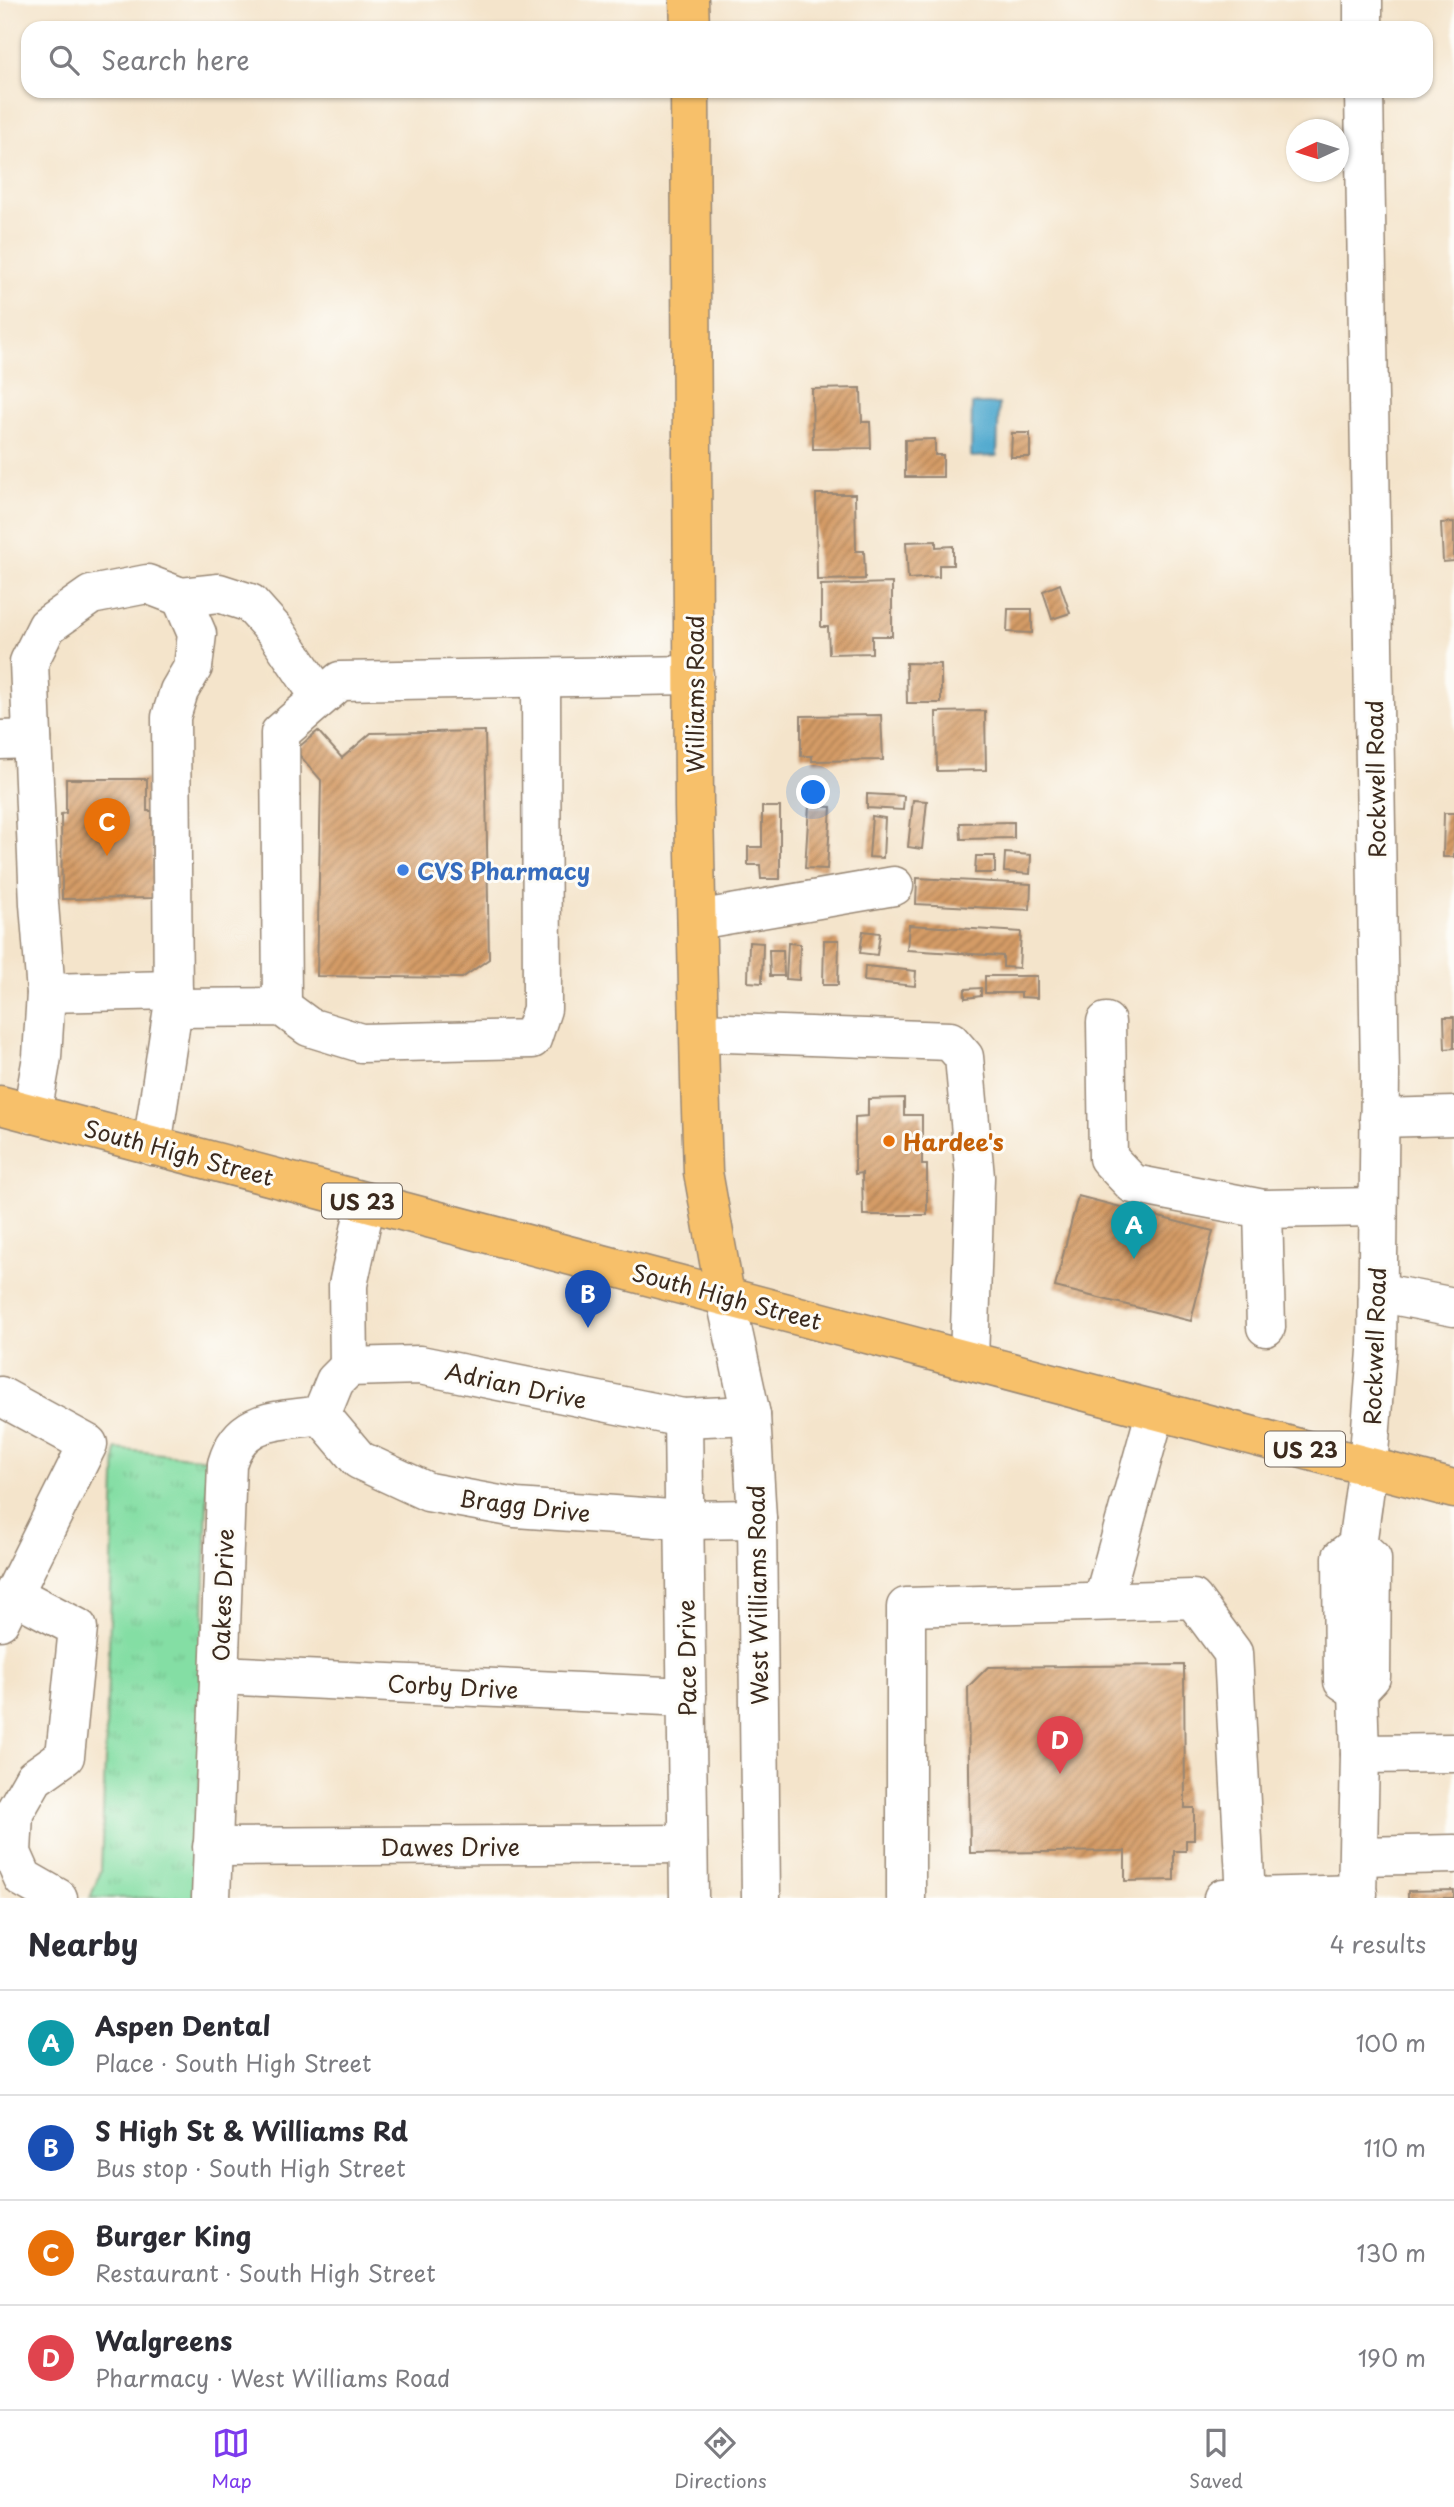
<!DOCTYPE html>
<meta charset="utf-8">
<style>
:root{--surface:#fff;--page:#f7f7f7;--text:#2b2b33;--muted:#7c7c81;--line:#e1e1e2;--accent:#7c3aed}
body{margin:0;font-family:"Playpen Sans",sans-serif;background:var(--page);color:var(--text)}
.compass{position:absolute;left:1286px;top:119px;width:63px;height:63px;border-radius:50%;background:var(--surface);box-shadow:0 2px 5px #0004;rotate:266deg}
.you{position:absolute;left:814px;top:793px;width:24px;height:24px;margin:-18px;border:5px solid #fff;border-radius:50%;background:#1a73e8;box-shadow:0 0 0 10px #1a73e833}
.badge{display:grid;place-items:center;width:46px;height:46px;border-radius:50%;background:var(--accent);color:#fff;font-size:23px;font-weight:700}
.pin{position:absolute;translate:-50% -58px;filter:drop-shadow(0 2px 4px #0008)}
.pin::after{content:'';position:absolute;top:37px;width:24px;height:21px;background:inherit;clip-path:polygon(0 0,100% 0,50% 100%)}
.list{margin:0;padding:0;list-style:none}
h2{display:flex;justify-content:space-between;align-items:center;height:91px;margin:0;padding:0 28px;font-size:30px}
h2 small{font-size:23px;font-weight:400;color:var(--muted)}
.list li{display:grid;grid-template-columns:46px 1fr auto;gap:21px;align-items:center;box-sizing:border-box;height:105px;padding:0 28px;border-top:2px solid var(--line)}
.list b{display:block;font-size:26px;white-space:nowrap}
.list p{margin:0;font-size:23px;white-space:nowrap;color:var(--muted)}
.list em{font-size:23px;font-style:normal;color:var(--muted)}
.icon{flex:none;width:38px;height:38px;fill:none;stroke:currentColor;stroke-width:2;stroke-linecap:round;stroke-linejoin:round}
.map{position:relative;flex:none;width:1454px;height:1898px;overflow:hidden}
.search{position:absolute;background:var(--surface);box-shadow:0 2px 5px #0004;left:21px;right:21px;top:21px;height:77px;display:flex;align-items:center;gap:18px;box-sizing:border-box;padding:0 24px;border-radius:21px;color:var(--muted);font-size:26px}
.sheet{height:511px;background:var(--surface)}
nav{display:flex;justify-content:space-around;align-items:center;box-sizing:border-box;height:98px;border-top:2px solid var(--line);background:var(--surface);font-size:19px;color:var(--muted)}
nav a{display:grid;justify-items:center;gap:4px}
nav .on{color:var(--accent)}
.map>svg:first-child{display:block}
.grass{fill:url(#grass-tufts);stroke:#608461;stroke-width:2}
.water{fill:#52aacf;stroke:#466a76;stroke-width:2}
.building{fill:url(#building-hatch)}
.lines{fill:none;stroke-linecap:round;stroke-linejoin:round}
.minor-casing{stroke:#988774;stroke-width:41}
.major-casing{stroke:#988774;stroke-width:41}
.minor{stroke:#fff;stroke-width:38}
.major{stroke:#f7c06b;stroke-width:38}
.shop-dot{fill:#3f7fe0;stroke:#fdfcf7;stroke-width:2.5}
.food-dot{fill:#e8710a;stroke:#fdfcf7;stroke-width:2.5}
.labels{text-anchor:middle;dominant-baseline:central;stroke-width:6;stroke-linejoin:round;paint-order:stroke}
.shield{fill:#fdfcf7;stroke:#75695f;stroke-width:2}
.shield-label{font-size:21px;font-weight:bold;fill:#3b2a1e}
.street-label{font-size:23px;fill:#3b2a1e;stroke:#fdfcf7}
.shop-label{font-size:23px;font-weight:bold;fill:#366cbe;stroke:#fdfcf7;text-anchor:start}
.food-label{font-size:23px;font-weight:bold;fill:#c56008;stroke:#fdfcf7;text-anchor:start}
</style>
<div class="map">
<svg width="1454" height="1898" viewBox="0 0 1454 1898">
<defs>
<pattern id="grass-tufts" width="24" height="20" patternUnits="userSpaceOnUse" patternTransform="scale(1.75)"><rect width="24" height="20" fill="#84dea4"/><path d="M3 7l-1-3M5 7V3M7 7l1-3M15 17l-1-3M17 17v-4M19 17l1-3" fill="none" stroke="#73bf8d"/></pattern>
<pattern id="building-hatch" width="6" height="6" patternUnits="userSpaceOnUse" patternTransform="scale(1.75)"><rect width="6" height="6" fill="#d49b66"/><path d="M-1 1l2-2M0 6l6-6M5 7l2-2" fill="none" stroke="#ad7f53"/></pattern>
</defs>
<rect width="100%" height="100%" fill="#fdfcf7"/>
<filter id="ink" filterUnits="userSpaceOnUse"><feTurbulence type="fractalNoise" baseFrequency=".0143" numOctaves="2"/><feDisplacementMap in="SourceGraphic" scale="14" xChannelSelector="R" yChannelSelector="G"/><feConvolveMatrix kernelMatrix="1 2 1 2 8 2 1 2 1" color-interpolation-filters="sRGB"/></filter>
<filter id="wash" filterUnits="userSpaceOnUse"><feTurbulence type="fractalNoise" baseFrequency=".00686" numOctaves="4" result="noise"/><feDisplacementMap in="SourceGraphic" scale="28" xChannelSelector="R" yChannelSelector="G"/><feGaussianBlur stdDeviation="1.57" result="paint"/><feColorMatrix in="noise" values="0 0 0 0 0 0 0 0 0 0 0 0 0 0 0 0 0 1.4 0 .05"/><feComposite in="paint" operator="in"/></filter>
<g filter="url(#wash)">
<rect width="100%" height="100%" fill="#f4e4cb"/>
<!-- grass -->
<path class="grass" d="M 116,1449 L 208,1459 L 197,1898 L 90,1898 L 101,1871 Z"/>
<!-- water -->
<path class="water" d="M 972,404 L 999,404 L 997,456 L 971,457 Z"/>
<g id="blocks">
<!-- building -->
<g class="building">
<path d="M 861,388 L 862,422 L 870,422 L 871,448 L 813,449 L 812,389 Z"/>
<path d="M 1012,433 L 1030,433 L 1030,457 L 1011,457 Z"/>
<path d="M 935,439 L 935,455 L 943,455 L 943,477 L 905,477 L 905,440 Z"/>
<path d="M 816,494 L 855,494 L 856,551 L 864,551 L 865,579 L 817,580 Z"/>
<path d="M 1454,522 L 1454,561 L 1443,562 L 1441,523 Z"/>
<path d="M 936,541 L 936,547 L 953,546 L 953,565 L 939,565 L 939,577 L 908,579 L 906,542 Z"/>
<path d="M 892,583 L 892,636 L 872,636 L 872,653 L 829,654 L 828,627 L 821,627 L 821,585 Z"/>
<path d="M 1060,584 L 1070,613 L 1052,619 L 1043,591 Z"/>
<path d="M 1008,609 L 1032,609 L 1032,633 L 1007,632 Z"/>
<path d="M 906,663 L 941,664 L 941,703 L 907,703 Z"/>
<path d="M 985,711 L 986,770 L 937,771 L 936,712 Z"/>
<path d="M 881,715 L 883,760 L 812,761 L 812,756 L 801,756 L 801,716 Z"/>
<path d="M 318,731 L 342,758 L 371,733 L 485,731 L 489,959 L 462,978 L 317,976 L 321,780 L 295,750 Z"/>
<path d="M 66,779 L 147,779 L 147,811 L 152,811 L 153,898 L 62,899 L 61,814 L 66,813 Z"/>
<path d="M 867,794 L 904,796 L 903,810 L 867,808 Z"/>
<path d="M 913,800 L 927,801 L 922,849 L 908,847 Z"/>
<path d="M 809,806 L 831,807 L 827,869 L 805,868 Z"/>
<path d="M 762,807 L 780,807 L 780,879 L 761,879 L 760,865 L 748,865 L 748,847 L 762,847 Z"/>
<path d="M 1444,813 L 1454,813 L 1454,857 L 1443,857 Z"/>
<path d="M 872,816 L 885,818 L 883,858 L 869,857 Z"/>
<path d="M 1014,822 L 1014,838 L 961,839 L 960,823 Z"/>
<path d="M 1005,853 L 1031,855 L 1030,874 L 1004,872 Z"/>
<path d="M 976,856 L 995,856 L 995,873 L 975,873 Z"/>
<path d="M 917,878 L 1031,884 L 1030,910 L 916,904 Z"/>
<path d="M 909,925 L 1021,932 L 1019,968 L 1003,967 L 1003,956 L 907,950 Z"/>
<path d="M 863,931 L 880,933 L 877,955 L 860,953 Z"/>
<path d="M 824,940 L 839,940 L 838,985 L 823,985 Z"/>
<path d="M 749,942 L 763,943 L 762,983 L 748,982 Z"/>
<path d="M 788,943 L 800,944 L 799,980 L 786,979 Z"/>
<path d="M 769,950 L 783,950 L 784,976 L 770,976 Z"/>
<path d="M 865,966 L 916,971 L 915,986 L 864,981 Z"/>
<path d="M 985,976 L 1037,976 L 1037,998 L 1021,997 L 1021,993 L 985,993 Z"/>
<path d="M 981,988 L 981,996 L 965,998 L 965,989 Z"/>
<path d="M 1444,1017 L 1454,1017 L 1454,1048 L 1445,1049 Z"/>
<path d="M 904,1098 L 904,1115 L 922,1115 L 922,1165 L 927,1165 L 927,1215 L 863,1215 L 862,1173 L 855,1174 L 855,1117 L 868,1116 L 868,1099 Z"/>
<path d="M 1078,1196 L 1213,1231 L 1191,1321 L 1055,1287 Z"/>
<path d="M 1184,1665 L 1185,1808 L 1194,1808 L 1194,1840 L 1186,1840 L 1186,1851 L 1174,1851 L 1174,1880 L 1125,1881 L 1125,1851 L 970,1853 L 968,1687 L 988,1667 Z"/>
<path d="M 1454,1890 L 1454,1898 L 1408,1898 L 1408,1891 Z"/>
</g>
</g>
</g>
<g filter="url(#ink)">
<use href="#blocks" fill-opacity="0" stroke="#988774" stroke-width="2"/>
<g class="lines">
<defs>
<g id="minor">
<path d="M 1363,0 L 1363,28"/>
<path d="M 0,740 L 32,739"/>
<path d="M 697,920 L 894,886"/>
<path d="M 46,993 L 173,990"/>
<path d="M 282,1007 L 280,733 L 340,681 L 694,675"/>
<path d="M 173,1008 L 282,1007 L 309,1027 L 361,1043 L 532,1039 L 542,1009 L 541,678"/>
<path d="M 1106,1022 L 1108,1158 L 1133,1184 L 1263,1209"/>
<path d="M 699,1032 L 950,1041 L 964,1057 L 975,1177 L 969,1360"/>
<path d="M 32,1114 L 42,1057 L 46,993 L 39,904 L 29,662 L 47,626 L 91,595 L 147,584 L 181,597 L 219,593 L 250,603 L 276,632 L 320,697"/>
<path d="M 1379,1118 L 1454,1116"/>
<path d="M 152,1146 L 173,1008 L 171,717 L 179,691 L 193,667 L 197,634 L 181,597"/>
<path d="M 1377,1292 L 1454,1307"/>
<path d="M 725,1295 L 751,1415 L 757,1519 L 761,1898"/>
<path d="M 1266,1327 L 1263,1209 L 1377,1207"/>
<path d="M 349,1367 L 420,1365 L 683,1418 L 751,1415"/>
<path d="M 349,1367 L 348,1285 L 366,1202"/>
<path d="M 0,1396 L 88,1444 L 0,1621"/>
<path d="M 321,1415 L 359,1460 L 428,1492 L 516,1508 L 685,1520 L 757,1519"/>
<path d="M 683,1418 L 689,1898"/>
<path d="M 1357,1545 L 1372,1559 L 1371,1677 L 1358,1691 L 1343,1681 L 1342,1557 L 1357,1545 L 1368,1466 L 1377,1351 L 1380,1075 L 1364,91"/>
<path d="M 13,1594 L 78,1628 L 65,1756 L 34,1778 L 14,1813 L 12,1853 L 23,1878 L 58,1898"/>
<path d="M 1103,1600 L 1156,1410"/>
<path d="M 219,1675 L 687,1697"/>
<path d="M 1358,1691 L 1360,1754 L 1454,1753"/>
<path d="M 212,1847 L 688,1844"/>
<path d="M 1359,1856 L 1454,1854"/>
<path d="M 211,1898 L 227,1464 C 241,1416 278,1422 321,1415 L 335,1381 L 349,1367"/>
<path d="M 906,1898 L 906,1607 L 1193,1599 L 1233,1653 L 1246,1897"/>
<path d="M 1223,1898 L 1358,1894"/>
<path d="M 1357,1898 L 1360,1754"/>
</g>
<g id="major">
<path d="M 689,0 L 690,28"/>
<path d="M 690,91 L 694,808 L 700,1080 L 703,1172 L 725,1295"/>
<path d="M 0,1105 L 1454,1489"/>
</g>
</defs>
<!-- minor casing -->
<use href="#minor" class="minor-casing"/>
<!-- major casing -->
<use href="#major" class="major-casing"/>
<!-- minor -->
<use href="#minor" class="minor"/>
<!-- major -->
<use href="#major" class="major"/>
</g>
</g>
<!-- markers -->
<circle class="shop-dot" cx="403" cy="870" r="7"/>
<circle class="food-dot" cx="889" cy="1141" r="7"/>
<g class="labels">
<!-- shield labels -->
<g class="shield">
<rect x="322" y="1183.5" width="80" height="35" rx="5"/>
<rect x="1265" y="1431.5" width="80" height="35" rx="5"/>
</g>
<g class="shield-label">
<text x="362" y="1201">US 23</text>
<text x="1305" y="1449">US 23</text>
</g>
<!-- street labels -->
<g class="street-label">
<text transform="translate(694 694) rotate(-90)">Williams Road</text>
<text transform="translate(1375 779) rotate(-91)">Rockwell Road</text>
<text transform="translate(179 1152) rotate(15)">South High Street</text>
<text transform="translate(727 1296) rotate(15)">South High Street</text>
<text transform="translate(1374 1346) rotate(-88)">Rockwell Road</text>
<text transform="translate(516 1385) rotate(12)">Adrian Drive</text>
<text transform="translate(525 1505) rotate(7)">Bragg Drive</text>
<text transform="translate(222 1595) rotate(-88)">Oakes Drive</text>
<text transform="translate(757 1595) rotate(-91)">West Williams Road</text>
<text transform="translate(686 1658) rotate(-91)">Pace Drive</text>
<text transform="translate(453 1686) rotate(3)">Corby Drive</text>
<text x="450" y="1846">Dawes Drive</text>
</g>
<!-- shop labels -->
<g class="shop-label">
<text x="417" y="870">CVS Pharmacy</text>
</g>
<!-- food labels -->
<g class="food-label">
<text x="903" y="1141">Hardee's</text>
</g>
</g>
</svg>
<svg class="compass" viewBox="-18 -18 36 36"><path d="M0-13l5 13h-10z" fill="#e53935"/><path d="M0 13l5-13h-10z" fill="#7c7c81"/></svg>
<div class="you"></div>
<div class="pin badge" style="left:1134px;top:1259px;background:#0f9aa8">A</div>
<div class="pin badge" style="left:588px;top:1328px;background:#1a4fb4">B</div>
<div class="pin badge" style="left:107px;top:856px;background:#e8710a">C</div>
<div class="pin badge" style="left:1060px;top:1774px;background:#e0444e">D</div>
<div class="search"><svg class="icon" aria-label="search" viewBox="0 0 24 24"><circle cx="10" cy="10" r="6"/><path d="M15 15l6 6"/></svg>Search here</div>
</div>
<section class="sheet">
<h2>Nearby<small>4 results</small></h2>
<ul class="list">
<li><span class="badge" style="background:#0f9aa8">A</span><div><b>Aspen Dental</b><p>Place · South High Street</p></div><em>100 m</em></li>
<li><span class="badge" style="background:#1a4fb4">B</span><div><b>S High St &amp; Williams Rd</b><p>Bus stop · South High Street</p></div><em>110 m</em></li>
<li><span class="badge" style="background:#e8710a">C</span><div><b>Burger King</b><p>Restaurant · South High Street</p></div><em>130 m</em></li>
<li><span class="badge" style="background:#e0444e">D</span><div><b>Walgreens</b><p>Pharmacy · West Williams Road</p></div><em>190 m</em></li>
</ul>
</section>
<nav>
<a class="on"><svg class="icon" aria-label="map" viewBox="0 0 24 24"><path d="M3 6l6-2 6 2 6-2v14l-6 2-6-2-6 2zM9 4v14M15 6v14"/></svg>Map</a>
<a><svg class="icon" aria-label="directions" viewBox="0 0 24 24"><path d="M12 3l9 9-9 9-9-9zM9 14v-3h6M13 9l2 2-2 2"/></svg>Directions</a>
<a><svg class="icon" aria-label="saved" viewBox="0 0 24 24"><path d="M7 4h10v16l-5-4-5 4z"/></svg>Saved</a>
</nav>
